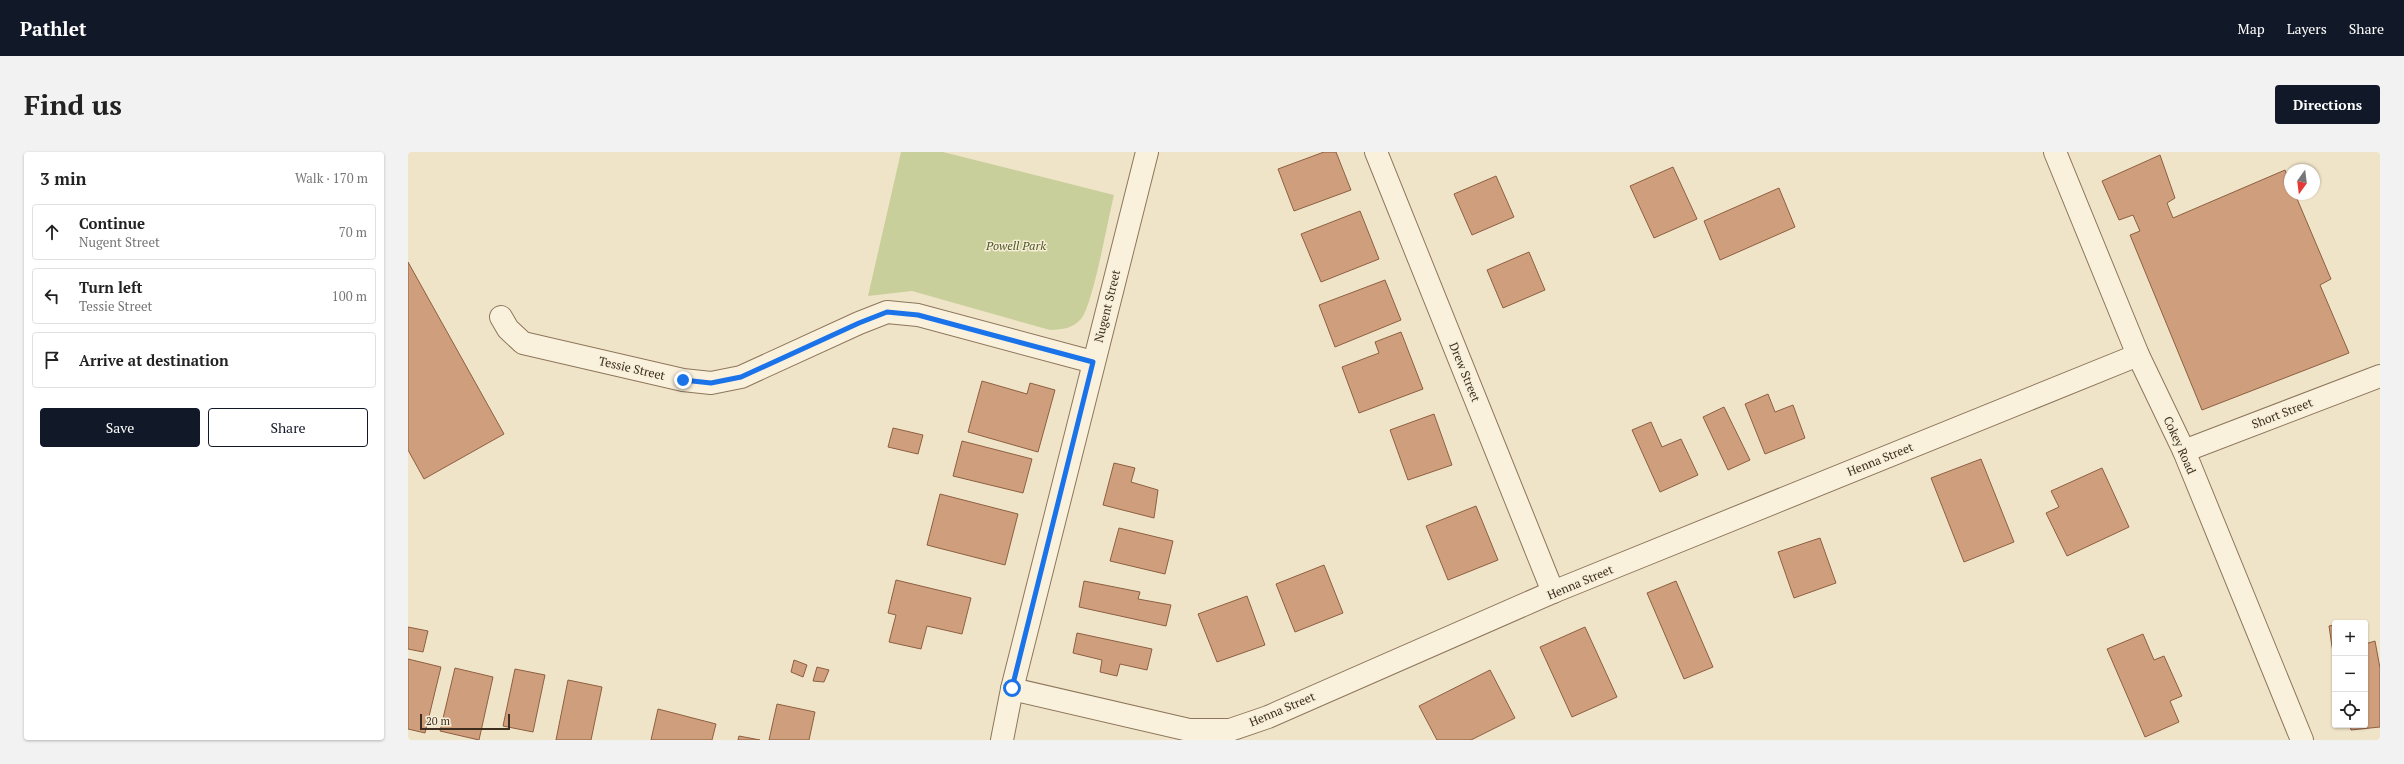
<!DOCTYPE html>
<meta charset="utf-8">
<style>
:root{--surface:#fff;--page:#f2f2f2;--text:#222;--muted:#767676;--line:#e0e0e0;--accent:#111827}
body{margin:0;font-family:"PT Serif",serif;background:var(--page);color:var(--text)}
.controls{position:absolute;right:12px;bottom:12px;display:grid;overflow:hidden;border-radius:4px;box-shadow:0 1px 3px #0004}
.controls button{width:36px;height:36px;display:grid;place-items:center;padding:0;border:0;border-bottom:1px solid var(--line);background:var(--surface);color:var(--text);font:20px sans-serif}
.compass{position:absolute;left:1876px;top:12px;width:36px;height:36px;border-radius:50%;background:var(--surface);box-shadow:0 1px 3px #0004;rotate:194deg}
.scale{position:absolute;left:12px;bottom:10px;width:90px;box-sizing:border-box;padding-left:4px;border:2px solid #3d2e20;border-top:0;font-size:11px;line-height:14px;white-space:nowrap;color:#3d2e20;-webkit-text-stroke:3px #f7eed8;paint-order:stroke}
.stop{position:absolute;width:12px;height:12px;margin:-9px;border:3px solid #1a73e8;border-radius:50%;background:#fff}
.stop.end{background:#1a73e8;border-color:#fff;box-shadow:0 1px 4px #0008}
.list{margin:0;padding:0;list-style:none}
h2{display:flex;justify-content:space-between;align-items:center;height:52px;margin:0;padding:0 16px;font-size:17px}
h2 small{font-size:13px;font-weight:400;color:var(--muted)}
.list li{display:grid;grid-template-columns:26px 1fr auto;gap:12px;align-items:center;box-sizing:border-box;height:56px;margin:0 8px 8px;padding:0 8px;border:1px solid var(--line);border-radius:4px}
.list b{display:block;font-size:15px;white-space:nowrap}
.list p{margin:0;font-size:13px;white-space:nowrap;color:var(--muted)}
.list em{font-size:13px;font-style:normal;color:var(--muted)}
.actions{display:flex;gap:8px;padding:12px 16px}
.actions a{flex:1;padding:9px 0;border:1px solid var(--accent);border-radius:4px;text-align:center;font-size:14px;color:var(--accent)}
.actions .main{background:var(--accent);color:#fff}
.icon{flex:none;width:22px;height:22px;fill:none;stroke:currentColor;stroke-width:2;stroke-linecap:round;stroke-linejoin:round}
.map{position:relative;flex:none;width:1972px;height:588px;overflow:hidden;border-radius:4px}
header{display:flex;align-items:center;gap:24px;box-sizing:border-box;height:56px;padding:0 20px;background:var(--accent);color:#fff}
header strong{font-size:19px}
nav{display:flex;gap:22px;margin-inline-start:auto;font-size:14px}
.intro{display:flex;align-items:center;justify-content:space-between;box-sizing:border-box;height:96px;padding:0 24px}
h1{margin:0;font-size:28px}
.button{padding:10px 18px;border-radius:4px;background:var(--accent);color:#fff;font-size:14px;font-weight:700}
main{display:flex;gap:24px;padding:0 24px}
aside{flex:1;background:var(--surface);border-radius:4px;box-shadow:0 1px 3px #0004}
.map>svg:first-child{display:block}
.green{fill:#c9cf9b}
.building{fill:#cf9f7d;stroke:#8d5f41}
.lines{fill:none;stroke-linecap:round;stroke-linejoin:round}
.minor-casing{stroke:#8d765c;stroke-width:24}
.minor{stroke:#faf1dc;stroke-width:22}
.route{stroke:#1a73e8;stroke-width:5}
.labels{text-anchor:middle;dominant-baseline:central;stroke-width:3;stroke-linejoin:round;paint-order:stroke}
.park-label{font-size:12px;font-style:italic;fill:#4d5a26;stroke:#f7eed8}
.street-label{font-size:12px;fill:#3d2e20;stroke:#f7eed8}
</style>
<header>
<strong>Pathlet</strong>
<nav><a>Map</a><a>Layers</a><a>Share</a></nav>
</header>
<div class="intro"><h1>Find us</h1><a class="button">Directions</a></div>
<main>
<aside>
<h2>3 min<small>Walk · 170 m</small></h2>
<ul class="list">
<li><svg class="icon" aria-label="ahead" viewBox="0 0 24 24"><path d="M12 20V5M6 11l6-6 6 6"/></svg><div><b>Continue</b><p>Nugent Street</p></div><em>70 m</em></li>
<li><svg class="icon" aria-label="left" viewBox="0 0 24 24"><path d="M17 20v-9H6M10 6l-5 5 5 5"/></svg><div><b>Turn left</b><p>Tessie Street</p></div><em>100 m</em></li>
<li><svg class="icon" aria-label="arrive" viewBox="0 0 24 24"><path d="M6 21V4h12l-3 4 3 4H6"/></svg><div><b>Arrive at destination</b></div></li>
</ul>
<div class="actions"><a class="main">Save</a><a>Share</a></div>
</aside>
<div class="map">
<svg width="1972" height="588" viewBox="0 0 1972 588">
<rect width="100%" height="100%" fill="#f0e4c8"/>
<!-- green -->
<path class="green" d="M 493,0 L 535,0 L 706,43 C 700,67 685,153 673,167 C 664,177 655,177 642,178 L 504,139 L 460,144 Z"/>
<!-- building -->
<g class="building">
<path d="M 916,0 L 928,0 L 943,38 L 886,59 L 870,17 Z"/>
<path d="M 1752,3 L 1767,46 L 1759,51 L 1765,66 L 1877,18 L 1882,30 L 1882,42 L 1887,42 L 1923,127 L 1912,133 L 1941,201 L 1794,258 L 1722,83 L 1732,79 L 1725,63 L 1711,68 L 1694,29 Z"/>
<path d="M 1265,15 L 1289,67 L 1246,86 L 1222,34 Z"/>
<path d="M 1088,24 L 1106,65 L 1064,83 L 1046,42 Z"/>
<path d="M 1371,36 L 1387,75 L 1312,108 L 1296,69 Z"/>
<path d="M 952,59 L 971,107 L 913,130 L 893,82 Z"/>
<path d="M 1121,100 L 1137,138 L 1095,156 L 1079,118 Z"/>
<path d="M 0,110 L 96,282 L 16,327 L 0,298 Z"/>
<path d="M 977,128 L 993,168 L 927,195 L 911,153 Z"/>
<path d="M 993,180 L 1015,237 L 951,261 L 934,215 L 971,201 L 967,190 Z"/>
<path d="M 574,229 L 619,242 L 622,231 L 647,238 L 630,300 L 560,280 Z"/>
<path d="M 1360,242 L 1367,260 L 1385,253 L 1397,286 L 1357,302 L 1337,252 Z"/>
<path d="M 1316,255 L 1342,308 L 1320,318 L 1295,265 Z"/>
<path d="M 1026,262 L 1044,313 L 1000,328 L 982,278 Z"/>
<path d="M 1243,270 L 1254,295 L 1273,287 L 1290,323 L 1252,340 L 1224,278 Z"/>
<path d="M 485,276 L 515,283 L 510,302 L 480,295 Z"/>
<path d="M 554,289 L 624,307 L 615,341 L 545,324 Z"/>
<path d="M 1573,307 L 1606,390 L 1556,410 L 1523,326 Z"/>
<path d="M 706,311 L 727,316 L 723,330 L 750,338 L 746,366 L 695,353 Z"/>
<path d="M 1694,316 L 1721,375 L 1659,404 L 1638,361 L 1651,355 L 1643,339 Z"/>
<path d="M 532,342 L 610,362 L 597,413 L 519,393 Z"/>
<path d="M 1068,354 L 1090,408 L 1040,428 L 1018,374 Z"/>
<path d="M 711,376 L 765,389 L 757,422 L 702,409 Z"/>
<path d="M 1412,386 L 1428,431 L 1386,446 L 1370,400 Z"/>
<path d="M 916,413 L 935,461 L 887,480 L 868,432 Z"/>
<path d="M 488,428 L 563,446 L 554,482 L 519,474 L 513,497 L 481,490 L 488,463 L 480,461 Z"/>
<path d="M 676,429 L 732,440 L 730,447 L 763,453 L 758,474 L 671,455 Z"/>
<path d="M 1268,429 L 1305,515 L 1276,527 L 1239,441 Z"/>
<path d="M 839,444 L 857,493 L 809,510 L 790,462 Z"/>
<path d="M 1927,473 L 1927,501 L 1925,501 L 1921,474 Z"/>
<path d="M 0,475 L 20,479 L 15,500 L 0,497 Z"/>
<path d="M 1177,475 L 1209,545 L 1164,565 L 1132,495 Z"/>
<path d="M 669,481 L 744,497 L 739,518 L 712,512 L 709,524 L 692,520 L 694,508 L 665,501 Z"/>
<path d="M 1735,482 L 1746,508 L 1756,504 L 1774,544 L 1762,549 L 1771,570 L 1737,585 L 1699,497 Z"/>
<path d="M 1967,489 L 1972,516 L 1972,575 L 1943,578 L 1942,573 L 1957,573 L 1957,492 Z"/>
<path d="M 0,507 L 33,515 L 17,581 L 0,577 Z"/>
<path d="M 386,508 L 399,513 L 395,525 L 383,520 Z"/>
<path d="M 409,515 L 421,518 L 416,530 L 405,529 Z"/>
<path d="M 47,516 L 85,525 L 71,588 L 32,579 Z"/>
<path d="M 107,517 L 137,523 L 125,580 L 95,574 Z"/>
<path d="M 1082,518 L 1107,566 L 1063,588 L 1029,588 L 1011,554 Z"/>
<path d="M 160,528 L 194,535 L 183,588 L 148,588 Z"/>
<path d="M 369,552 L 407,560 L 401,588 L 361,588 Z"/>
<path d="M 250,557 L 308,572 L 304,588 L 243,588 Z"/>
<path d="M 331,584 L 352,588 L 330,588 Z"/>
</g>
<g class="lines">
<defs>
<g id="minor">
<path d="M 968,0 L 1145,440"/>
<path d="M 1647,0 L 1730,203 L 1776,299 L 1894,588"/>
<path d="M 93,165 L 100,177 L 115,191 L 275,228 L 303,231 L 333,225 L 451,171 L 479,160 L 510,163 L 685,210"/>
<path d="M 1776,299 L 1972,224"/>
<path d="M 604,537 L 781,578 L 822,578 L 860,565 L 1145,440 L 1730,203"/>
<path d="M 594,588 L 604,537 L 739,0"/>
</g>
</defs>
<!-- minor casing -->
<use href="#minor" class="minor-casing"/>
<!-- minor -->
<use href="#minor" class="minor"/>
</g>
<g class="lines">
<!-- route -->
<path class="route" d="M 275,228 L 303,231 L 333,225 L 451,171 L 479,160 L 510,163 L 685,210 L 604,536"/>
</g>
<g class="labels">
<!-- park labels -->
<g class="park-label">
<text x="608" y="93">Powell Park</text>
</g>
<!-- street labels -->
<g class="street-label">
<text transform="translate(699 154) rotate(-76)">Nugent Street</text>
<text transform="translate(224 216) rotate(13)">Tessie Street</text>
<text transform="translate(1057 220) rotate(68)">Drew Street</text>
<text transform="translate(1874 261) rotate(-21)">Short Street</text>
<text transform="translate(1772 293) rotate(66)">Cokey Road</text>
<text transform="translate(1472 307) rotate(-22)">Henna Street</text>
<text transform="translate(1172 430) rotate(-23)">Henna Street</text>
<text transform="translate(874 557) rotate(-23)">Henna Street</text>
</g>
</g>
</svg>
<div class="controls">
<button>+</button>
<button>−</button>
<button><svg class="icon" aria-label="locate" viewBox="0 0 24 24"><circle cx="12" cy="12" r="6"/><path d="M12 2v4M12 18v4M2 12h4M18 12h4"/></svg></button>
</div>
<svg class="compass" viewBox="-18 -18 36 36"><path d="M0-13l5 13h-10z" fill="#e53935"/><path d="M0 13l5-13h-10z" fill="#767676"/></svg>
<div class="scale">20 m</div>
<div class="stop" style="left:604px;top:536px"></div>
<div class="stop end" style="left:275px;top:228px"></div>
</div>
</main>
